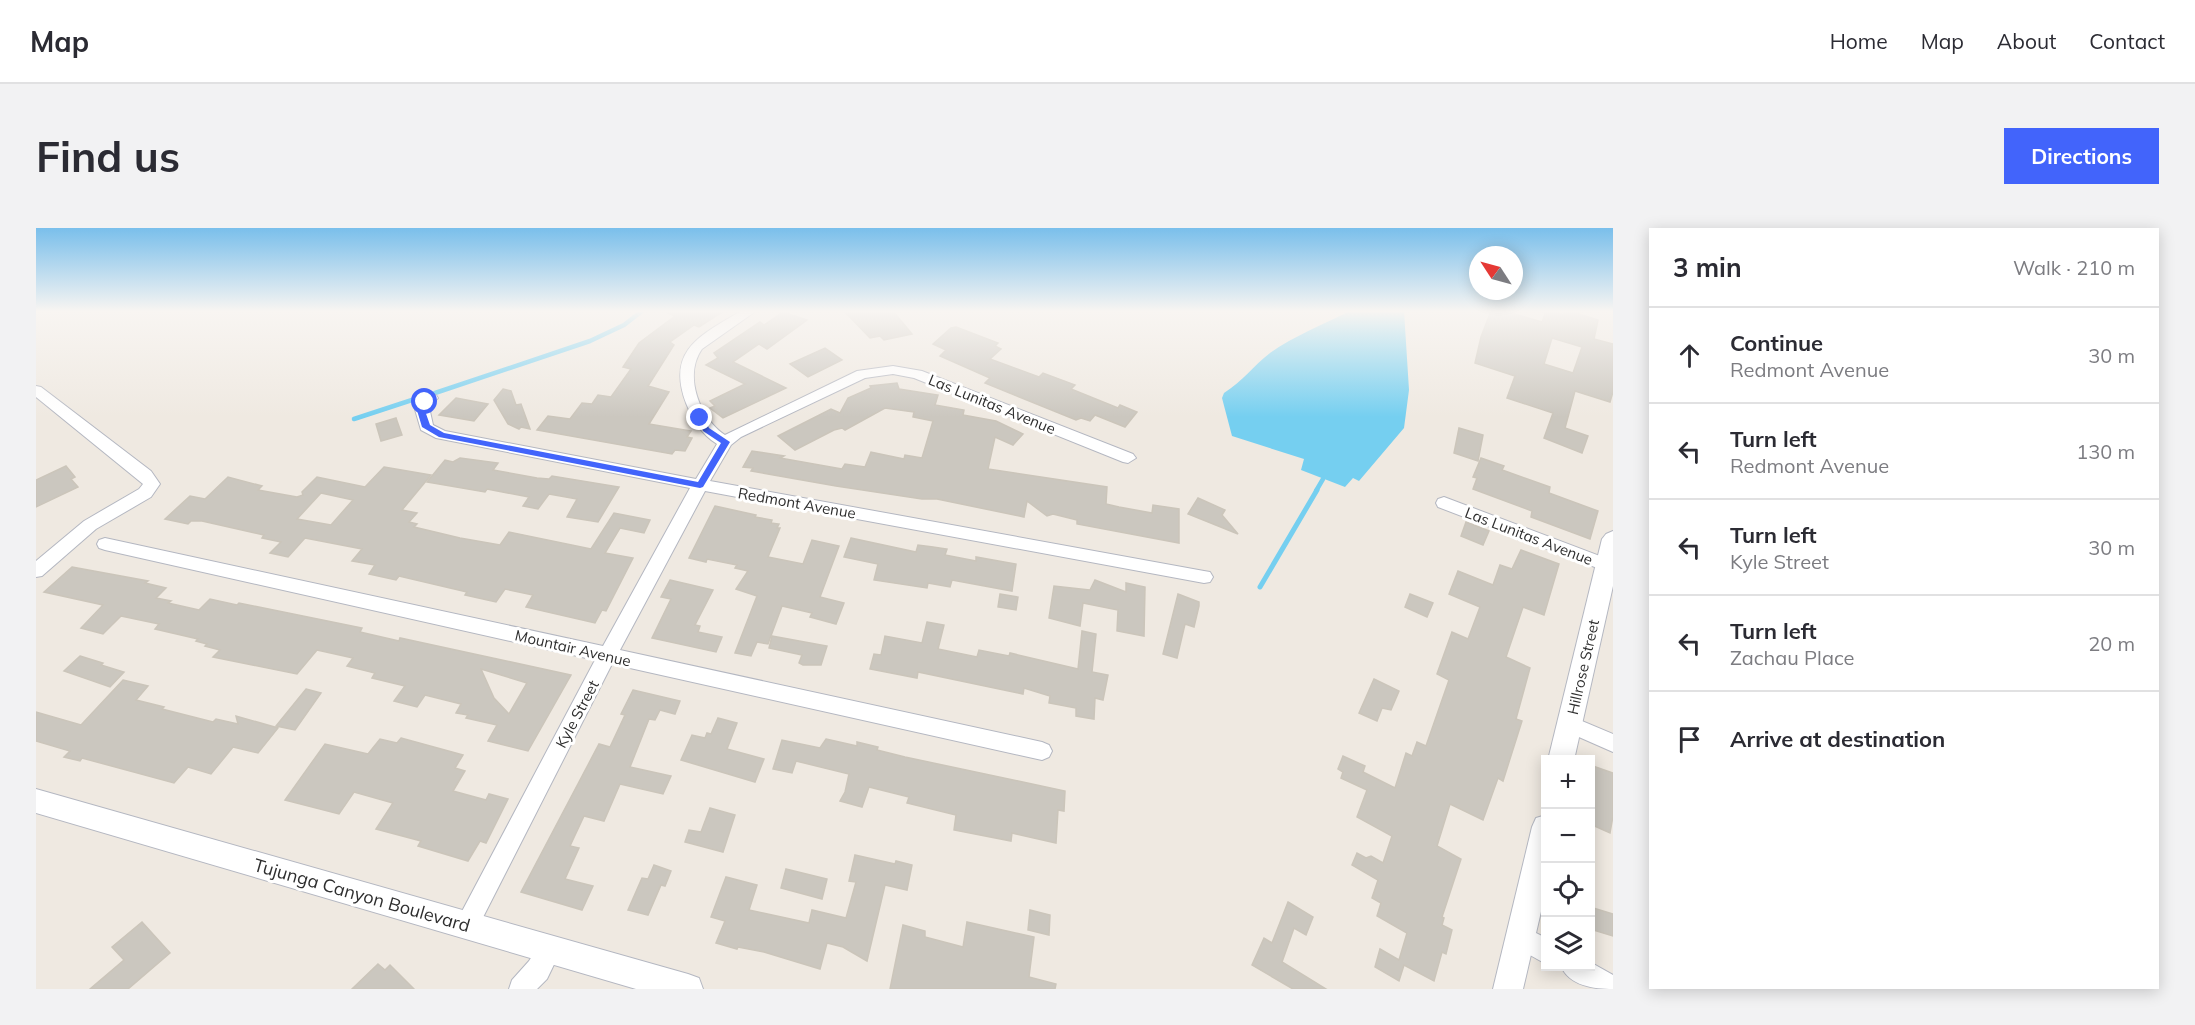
<!DOCTYPE html>
<meta charset="utf-8">
<style>
:root{--surface:#fff;--page:#f2f2f3;--text:#2b2b33;--muted:#7c7c81;--line:#e1e1e2;--accent:#4264fb}
body{margin:0;font-family:Mulish,sans-serif;background:var(--page);color:var(--text)}
.controls{position:absolute;right:18px;bottom:18px;display:grid;overflow:hidden;border-radius:0px;box-shadow:0 3px 15px #0003}
.controls button{width:54px;height:54px;display:grid;place-items:center;padding:0;border:0;border-bottom:2px solid var(--line);background:var(--surface);color:var(--text);font:30px sans-serif}
.compass{position:absolute;left:1433px;top:18px;width:54px;height:54px;border-radius:50%;background:var(--surface);box-shadow:0 3px 15px #0003;rotate:306deg}
.stop{position:absolute;width:18px;height:18px;margin:-14px;border:4px solid #4264fb;border-radius:50%;background:#fff}
.stop.end{background:#4264fb;border-color:#fff;box-shadow:0 2px 6px #0008}
.list{margin:0;padding:0;list-style:none}
h2{display:flex;justify-content:space-between;align-items:center;height:78px;margin:0;padding:0 24px;font-size:26px}
h2 small{font-size:20px;font-weight:400;color:var(--muted)}
.list li{display:grid;grid-template-columns:39px 1fr auto;gap:18px;align-items:center;box-sizing:border-box;height:96px;padding:0 24px;border-top:2px solid var(--line)}
.list b{display:block;font-size:22px;white-space:nowrap}
.list p{margin:0;font-size:20px;white-space:nowrap;color:var(--muted)}
.list em{font-size:20px;font-style:normal;color:var(--muted)}
.icon{flex:none;width:33px;height:33px;fill:none;stroke:currentColor;stroke-width:2;stroke-linecap:round;stroke-linejoin:round}
.map{position:relative;flex:none;width:1577px;height:761px;overflow:hidden;border-radius:0px}
header{display:flex;align-items:center;gap:36px;box-sizing:border-box;height:84px;padding:0 30px;background:var(--surface);border-bottom:2px solid var(--line)}
header strong{font-size:28px}
nav{display:flex;gap:33px;margin-inline-start:auto;font-size:21px}
.intro{display:flex;align-items:center;justify-content:space-between;box-sizing:border-box;height:144px;padding:0 36px}
h1{margin:0;font-size:42px}
.button{padding:15px 27px;border-radius:0px;background:var(--accent);color:#fff;font-size:21px;font-weight:700}
main{display:flex;gap:36px;padding:0 36px}
aside{flex:1;background:var(--surface);border-radius:0px;box-shadow:0 3px 15px #0003}
.map>svg:first-child{display:block}
.water{fill:#75cff0}
.lines{fill:none;stroke-linecap:round;stroke-linejoin:round}
.stream-far1{stroke:#75cff0;stroke-width:4.5}
.stream{stroke:#75cff0;stroke-width:5}
.building{fill:#cbc7bf;stroke:#cbc5ba;stroke-width:1.5;fill-rule:evenodd}
.minor-casing{stroke:#b4b7c1;stroke-width:2}
.tertiary-casing{stroke:#b4b7c1;stroke-width:2}
.minor{fill:#fff;fill-rule:evenodd}
.tertiary{fill:#fff;fill-rule:evenodd}
.route{fill:#4264fb}
.labels{text-anchor:middle;dominant-baseline:central;stroke-width:6;stroke-linejoin:round;paint-order:stroke}
.street-label{font-size:15px;fill:#2e2e2e;stroke:#fff}
.near-street-label{font-size:18px;fill:#2e2e2e;stroke:#fff}
</style>
<header>
<strong>Map</strong>
<nav><a>Home</a><a>Map</a><a>About</a><a>Contact</a></nav>
</header>
<div class="intro"><h1>Find us</h1><a class="button">Directions</a></div>
<main>
<div class="map">
<svg width="1577" height="761" viewBox="0 0 1577 761">
<rect width="100%" height="100%" fill="#efe9e1"/>
<!-- water -->
<path class="water" d="M 1314,83 L 1368,83 L 1373,162 L 1368,200 L 1323,253 L 1317,250 L 1309,259 L 1265,242 L 1268,231 L 1196,208 L 1186,170 L 1188,165 C 1207,153 1217,138 1234,125 C 1258,108 1288,96 1314,83 Z"/>
<g class="lines">
<!-- stream-far1 -->
<g class="stream-far1">
<path d="M 399,165 L 554,113 L 588,97 L 606,83"/>
<path d="M 318,191 L 379,171"/>
<path d="M 1280,263 L 1287,251"/>
</g>
<!-- stream -->
<path class="stream" d="M 1224,359 L 1281,262"/>
</g>
<!-- building -->
<g class="building">
<path d="M 628,83 L 688,83 L 663,99 L 658,97 L 634,114 L 638,117 L 612,158 L 633,164 L 613,196 L 655,203 L 651,209 L 656,210 L 649,223 L 639,222 L 636,226 L 501,202 L 512,188 L 534,191 L 546,175 L 556,176 L 562,167 L 575,169 L 595,141 L 587,139 L 603,115 L 639,88 Z"/>
<path d="M 808,83 L 857,83 L 876,106 L 848,112 L 844,108 L 834,110 Z"/>
<path d="M 1455,83 L 1468,83 L 1506,94 L 1510,83 L 1528,87 L 1529,83 L 1534,83 L 1562,92 L 1558,111 L 1577,116 L 1577,164 L 1574,174 L 1539,163 L 1529,200 L 1552,208 L 1546,225 L 1508,210 L 1517,185 L 1471,170 L 1479,148 L 1439,135 L 1445,109 ZM 1516,110 L 1546,119 L 1537,145 L 1508,136 Z"/>
<path d="M 747,84 L 771,92 L 731,121 L 723,116 L 697,134 L 750,160 L 687,190 L 674,180 L 679,178 L 674,173 L 709,156 L 670,137 L 682,130 L 678,125 L 724,94 L 728,97 Z"/>
<path d="M 920,99 L 962,115 L 959,118 L 965,121 L 954,131 L 1003,149 L 1007,145 L 1039,157 L 1035,161 L 1082,180 L 1084,177 L 1101,184 L 1089,199 L 1059,187 L 1054,193 L 1045,190 L 1040,192 L 949,155 L 954,150 L 904,128 L 910,122 L 897,116 L 915,100 Z"/>
<path d="M 789,120 L 806,132 L 772,149 L 754,136 Z"/>
<path d="M 861,155 L 863,161 L 902,167 L 899,177 L 928,182 L 927,187 L 960,193 L 987,206 L 977,217 L 959,209 L 952,241 L 1071,259 L 1070,276 L 1083,279 L 1116,285 L 1117,277 L 1143,281 L 1143,315 L 1041,296 L 1041,292 L 1017,286 L 1011,288 L 991,273 L 988,289 L 901,271 L 886,271 L 800,258 L 715,243 L 717,240 L 707,239 L 716,223 L 748,228 L 744,230 L 806,241 L 809,236 L 829,239 L 835,224 L 868,231 L 869,227 L 886,230 L 897,193 L 877,189 L 878,184 L 849,180 L 809,202 L 806,200 L 798,202 L 759,222 L 742,208 L 795,181 L 804,185 L 812,170 L 835,160 L 834,158 Z"/>
<path d="M 467,161 L 475,163 L 480,177 L 485,176 L 494,201 L 485,199 L 483,201 L 472,196 L 458,172 Z"/>
<path d="M 420,170 L 452,176 L 438,193 L 403,187 Z"/>
<path d="M 360,190 L 366,207 L 345,213 L 340,196 Z"/>
<path d="M 1423,200 L 1447,207 L 1442,233 L 1418,225 Z"/>
<path d="M 424,230 L 462,235 L 457,242 L 501,250 L 513,251 L 516,248 L 583,259 L 562,294 L 531,289 L 541,271 L 513,266 L 502,281 L 487,278 L 493,269 L 451,261 L 449,264 L 391,254 L 409,232 L 417,234 Z"/>
<path d="M 1445,230 L 1468,238 L 1466,242 L 1469,243 L 1514,259 L 1513,265 L 1562,283 L 1554,311 L 1495,289 L 1496,283 L 1437,261 L 1441,250 L 1437,249 Z"/>
<path d="M 30,238 L 39,249 L 35,251 L 42,259 L 0,279 L 0,252 Z"/>
<path d="M 348,239 L 395,247 L 366,282 L 381,285 L 373,294 L 381,296 L 378,299 L 424,310 L 464,317 L 473,304 L 555,321 L 578,285 L 614,292 L 608,305 L 584,300 L 569,325 L 597,330 L 570,383 L 566,382 L 559,395 L 490,379 L 497,367 L 469,361 L 460,374 L 429,367 L 431,364 L 363,348 L 360,352 L 333,346 L 339,337 L 316,333 L 326,321 L 269,310 L 252,329 L 234,325 L 245,314 L 226,310 L 228,307 L 166,293 L 155,293 L 152,296 L 129,291 L 154,268 L 169,271 L 192,249 L 226,258 L 222,262 L 261,269 L 267,267 L 266,264 L 281,249 L 329,259 ZM 285,265 L 317,272 L 295,297 L 261,291 Z"/>
<path d="M 1162,270 L 1189,282 L 1186,287 L 1202,306 L 1152,286 Z"/>
<path d="M 679,278 L 720,287 L 719,289 L 736,292 L 735,295 L 743,296 L 741,300 L 744,300 L 732,329 L 767,336 L 776,312 L 803,318 L 784,369 L 808,375 L 800,396 L 774,389 L 776,385 L 746,378 L 732,416 L 721,414 L 715,428 L 699,425 L 721,368 L 700,361 L 712,343 L 699,340 L 701,337 L 671,331 L 670,334 L 653,330 Z"/>
<path d="M 1430,294 L 1453,303 L 1447,317 L 1425,308 Z"/>
<path d="M 815,310 L 880,324 L 882,317 L 897,319 L 911,321 L 909,327 L 940,333 L 940,329 L 980,336 L 976,363 L 916,352 L 914,359 L 892,355 L 891,360 L 838,352 L 842,336 L 808,329 Z"/>
<path d="M 1485,322 L 1523,336 L 1508,387 L 1487,379 L 1470,429 L 1494,440 L 1480,491 L 1486,493 L 1467,553 L 1462,550 L 1447,592 L 1414,576 L 1401,618 L 1425,631 L 1406,689 L 1408,690 L 1406,697 L 1416,702 L 1410,726 L 1406,724 L 1398,753 L 1368,737 L 1363,753 L 1339,739 L 1344,721 L 1363,732 L 1371,705 L 1341,688 L 1345,675 L 1336,670 L 1342,652 L 1316,637 L 1321,625 L 1330,630 L 1335,628 L 1347,635 L 1356,608 L 1321,589 L 1331,562 L 1305,550 L 1307,544 L 1302,541 L 1307,528 L 1329,538 L 1327,544 L 1359,560 L 1370,525 L 1376,528 L 1381,514 L 1390,518 L 1413,452 L 1401,446 L 1416,404 L 1432,411 L 1444,379 L 1413,366 L 1422,343 L 1457,357 L 1464,337 L 1476,341 Z"/>
<path d="M 36,339 L 112,353 L 109,355 L 130,360 L 120,370 L 135,373 L 132,375 L 163,382 L 174,371 L 201,377 L 203,375 L 326,400 L 324,404 L 363,413 L 364,410 L 535,447 L 492,523 L 452,513 L 461,497 L 430,490 L 432,487 L 420,485 L 425,476 L 389,467 L 381,479 L 358,473 L 369,458 L 336,450 L 339,445 L 311,438 L 317,430 L 281,422 L 261,446 L 177,429 L 184,422 L 169,418 L 171,416 L 160,413 L 162,411 L 119,401 L 123,396 L 85,388 L 67,406 L 45,400 L 67,377 L 8,364 ZM 445,441 L 491,455 L 473,486 L 458,470 Z"/>
<path d="M 634,352 L 677,362 L 659,397 L 664,398 L 662,404 L 686,409 L 680,424 L 616,410 L 635,371 L 625,369 Z"/>
<path d="M 1059,352 L 1090,364 L 1090,355 L 1109,359 L 1108,408 L 1081,403 L 1082,382 L 1047,375 L 1044,398 L 1013,390 L 1018,358 L 1054,362 Z"/>
<path d="M 964,366 L 982,369 L 980,382 L 962,379 Z"/>
<path d="M 1142,366 L 1163,374 L 1163,378 L 1158,399 L 1149,396 L 1141,430 L 1127,426 Z"/>
<path d="M 1374,366 L 1397,375 L 1391,389 L 1369,379 Z"/>
<path d="M 891,394 L 908,397 L 902,421 L 941,429 L 943,422 L 973,428 L 974,425 L 1042,441 L 1046,403 L 1060,406 L 1056,444 L 1072,447 L 1067,472 L 1059,470 L 1058,491 L 1040,488 L 1040,480 L 1013,475 L 1014,468 L 988,460 L 987,466 L 882,444 L 881,450 L 834,441 L 838,426 L 845,427 L 849,408 L 886,415 Z"/>
<path d="M 736,408 L 791,418 L 785,437 L 767,437 L 763,435 L 766,427 L 733,420 Z"/>
<path d="M 44,428 L 67,435 L 65,437 L 88,444 L 74,459 L 28,443 Z"/>
<path d="M 1338,451 L 1363,463 L 1355,482 L 1346,480 L 1341,493 L 1323,485 Z"/>
<path d="M 87,452 L 112,458 L 100,472 L 128,479 L 126,481 L 177,494 L 180,491 L 202,496 L 200,488 L 242,500 L 222,525 L 197,519 L 175,546 L 152,539 L 138,555 L 46,530 L 44,533 L 28,529 L 34,523 L 0,513 L 0,484 L 45,497 Z"/>
<path d="M 270,461 L 285,465 L 259,502 L 240,498 Z"/>
<path d="M 597,462 L 644,473 L 639,486 L 624,482 L 619,492 L 613,491 L 594,539 L 635,548 L 627,566 L 584,556 L 568,593 L 548,588 L 534,618 L 543,620 L 529,651 L 557,658 L 546,682 L 485,664 L 563,516 L 574,519 L 589,487 L 585,486 Z"/>
<path d="M 682,490 L 701,495 L 691,521 L 728,531 L 719,554 L 645,532 L 656,507 L 669,510 L 671,505 L 675,506 Z"/>
<path d="M 365,510 L 427,527 L 419,540 L 429,543 L 417,563 L 450,572 L 453,566 L 472,571 L 450,615 L 444,613 L 432,633 L 382,618 L 385,613 L 340,601 L 357,575 L 318,564 L 303,586 L 249,572 L 289,516 L 332,526 L 344,511 L 361,515 Z"/>
<path d="M 790,511 L 821,518 L 821,514 L 842,519 L 841,522 L 869,529 L 1029,563 L 1028,583 L 1022,582 L 1020,615 L 976,605 L 975,613 L 918,602 L 920,587 L 871,575 L 873,569 L 833,559 L 826,579 L 804,573 L 809,564 L 813,546 L 760,533 L 756,545 L 737,541 L 746,512 L 784,520 Z"/>
<path d="M 1554,537 L 1577,545 L 1577,588 L 1574,605 L 1554,596 Z"/>
<path d="M 674,580 L 699,587 L 687,624 L 649,614 L 653,602 L 665,604 Z"/>
<path d="M 819,627 L 859,636 L 860,633 L 876,637 L 871,662 L 849,657 L 831,733 L 807,719 L 791,715 L 784,741 L 728,724 L 702,719 L 701,721 L 680,715 L 689,693 L 675,689 L 690,649 L 721,657 L 713,682 L 773,695 L 776,682 L 810,690 L 820,654 L 813,653 Z"/>
<path d="M 618,637 L 635,643 L 629,658 L 625,657 L 612,687 L 592,682 L 606,650 L 612,651 Z"/>
<path d="M 750,641 L 791,651 L 786,671 L 745,660 Z"/>
<path d="M 1252,674 L 1277,689 L 1270,707 L 1258,700 L 1246,734 L 1290,761 L 1257,761 L 1216,737 L 1228,710 L 1236,715 Z"/>
<path d="M 1554,679 L 1577,686 L 1577,708 L 1554,701 Z"/>
<path d="M 994,682 L 1014,687 L 1013,707 L 992,702 Z"/>
<path d="M 106,694 L 134,725 L 92,761 L 54,761 L 88,732 L 76,719 Z"/>
<path d="M 931,694 L 998,709 L 993,749 L 1020,756 L 1019,761 L 854,761 L 867,697 L 889,703 L 889,709 L 927,719 Z"/>
<path d="M 342,736 L 349,742 L 354,737 L 378,761 L 316,761 Z"/>
</g>
<g class="lines">
<defs>
<g id="minor">
<path d="M 705,83 L 720,83 L 666,121 C 647,148 664,191 689,207 L 821,143 L 857,138 L 886,143 L 1097,226 L 1100,230 L 1092,235 L 1087,234 L 878,150 L 857,146 L 829,150 L 705,209 L 695,217 L 674,253 L 1168,343 L 1174,344 L 1177,349 L 1174,354 L 1168,355 L 669,263 L 584,422 L 1006,514 L 1013,517 L 1016,523 L 1013,529 L 1006,532 L 576,436 L 439,705 L 431,709 L 423,705 L 419,697 L 423,689 L 559,432 L 69,322 L 63,320 L 61,316 L 63,312 L 69,310 L 567,418 L 654,260 L 400,210 L 385,202 L 378,178 L 390,167 L 400,167 L 402,170 L 393,179 L 397,197 L 409,203 L 660,251 L 681,216 C 665,206 657,192 650,175 C 630,122 665,107 705,83 Z"/>
<path d="M 0,158 L 5,159 L 115,243 L 124,256 L 115,269 L 60,301 L 6,348 L 0,349 L 0,333 L 48,293 L 103,261 L 107,256 L 0,169 Z"/>
<path d="M 1408,269 L 1577,333 L 1577,346 L 1402,279 L 1400,275 L 1402,271 Z"/>
<path d="M 1534,488 L 1577,506 L 1577,524 L 1527,502 L 1524,496 L 1527,490 Z"/>
<path d="M 1484,697 L 1510,710 L 1510,736 L 1476,717 L 1472,709 L 1476,701 Z"/>
<path d="M 513,710 L 521,714 L 525,722 L 511,751 L 501,761 L 473,761 L 476,752 L 493,733 L 505,714 Z"/>
<path d="M 1554,734 L 1577,747 L 1577,761 C 1558,761 1533,758 1525,738 L 1554,738 Z"/>
</g>
<g id="tertiary">
<path d="M 1577,303 L 1577,358 L 1538,532 L 1512,532 L 1566,311 L 1570,306 Z"/>
<path d="M 0,561 L 652,746 L 663,750 L 667,761 L 600,761 L 0,585 Z"/>
<path d="M 1510,587 L 1510,662 L 1487,761 L 1457,761 L 1496,599 L 1500,590 Z"/>
</g>
</defs>
<!-- minor casing -->
<use href="#minor" class="minor-casing"/>
<!-- tertiary casing -->
<use href="#tertiary" class="tertiary-casing"/>
<!-- minor -->
<use href="#minor" class="minor"/>
<!-- tertiary -->
<use href="#tertiary" class="tertiary"/>
</g>
<!-- sky -->
<linearGradient id="sky" x2="0" y2="1"><stop stop-color="#7abfeb"/><stop offset="0.44" stop-color="#f8f5f2"/><stop offset="1" stop-color="#f8f5f2" stop-opacity="0"/></linearGradient>
<rect width="1577" height="189" fill="url(#sky)"/>
<!-- route -->
<path class="route" d="M 386,172 L 393,174 L 388,180 L 394,197 L 408,205 L 662,254 L 685,215 L 667,203 L 661,188 L 667,188 L 673,200 L 694,214 L 667,259 L 664,260 L 403,209 L 386,199 L 380,179 Z"/>
<g class="labels">
<!-- street labels -->
<g class="street-label">
<text transform="translate(956 176) rotate(22)">Las Lunitas Avenue</text>
<text transform="translate(761 275) rotate(10)">Redmont Avenue</text>
<text transform="translate(1493 308) rotate(21)">Las Lunitas Avenue</text>
<text transform="translate(537 420) rotate(13)">Mountair Avenue</text>
<text transform="translate(1547 439) rotate(-77)">Hillrose Street</text>
<text transform="translate(541 486) rotate(-62)">Kyle Street</text>
</g>
<!-- near-street labels -->
<g class="near-street-label">
<text transform="translate(326 667) rotate(16)">Tujunga Canyon Boulevard</text>
</g>
</g>
</svg>
<div class="controls">
<button>+</button>
<button>−</button>
<button><svg class="icon" aria-label="locate" viewBox="0 0 24 24"><circle cx="12" cy="12" r="6"/><path d="M12 2v4M12 18v4M2 12h4M18 12h4"/></svg></button>
<button><svg class="icon" aria-label="layers" viewBox="0 0 24 24"><path d="M12 4l9 5-9 5-9-5zM3 14l9 5 9-5"/></svg></button>
</div>
<svg class="compass" viewBox="-18 -18 36 36"><path d="M0-13l5 13h-10z" fill="#e53935"/><path d="M0 13l5-13h-10z" fill="#7c7c81"/></svg>
<div class="stop" style="left:389px;top:174px"></div>
<div class="stop end" style="left:664px;top:190px"></div>
</div>
<aside>
<h2>3 min<small>Walk · 210 m</small></h2>
<ul class="list">
<li><svg class="icon" aria-label="ahead" viewBox="0 0 24 24"><path d="M12 20V5M6 11l6-6 6 6"/></svg><div><b>Continue</b><p>Redmont Avenue</p></div><em>30 m</em></li>
<li><svg class="icon" aria-label="left" viewBox="0 0 24 24"><path d="M17 20v-9H6M10 6l-5 5 5 5"/></svg><div><b>Turn left</b><p>Redmont Avenue</p></div><em>130 m</em></li>
<li><svg class="icon" aria-label="left" viewBox="0 0 24 24"><path d="M17 20v-9H6M10 6l-5 5 5 5"/></svg><div><b>Turn left</b><p>Kyle Street</p></div><em>30 m</em></li>
<li><svg class="icon" aria-label="left" viewBox="0 0 24 24"><path d="M17 20v-9H6M10 6l-5 5 5 5"/></svg><div><b>Turn left</b><p>Zachau Place</p></div><em>20 m</em></li>
<li><svg class="icon" aria-label="arrive" viewBox="0 0 24 24"><path d="M6 21V4h12l-3 4 3 4H6"/></svg><div><b>Arrive at destination</b></div></li>
</ul>
</aside>
</main>
